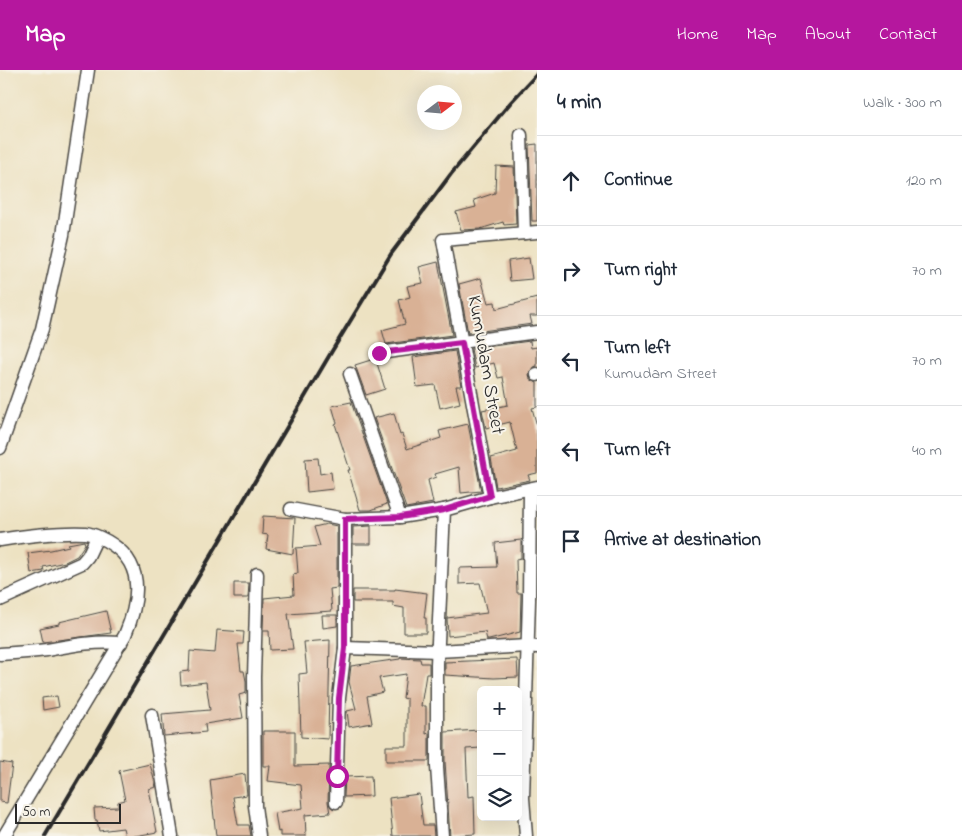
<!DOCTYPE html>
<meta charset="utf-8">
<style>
:root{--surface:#fff;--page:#f2f2f3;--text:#1f2937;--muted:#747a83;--line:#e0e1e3;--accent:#b5179e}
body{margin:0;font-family:"Indie Flower",sans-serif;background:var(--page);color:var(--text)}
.controls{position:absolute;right:15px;bottom:15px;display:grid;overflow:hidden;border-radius:8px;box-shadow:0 5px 20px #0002}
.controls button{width:45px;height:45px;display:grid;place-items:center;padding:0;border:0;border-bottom:1px solid var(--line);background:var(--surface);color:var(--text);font:25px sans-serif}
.compass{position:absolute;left:417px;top:15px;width:45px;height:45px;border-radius:50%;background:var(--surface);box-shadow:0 5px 20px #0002;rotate:74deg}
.scale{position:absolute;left:15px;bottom:12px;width:106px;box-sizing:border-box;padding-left:5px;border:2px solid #2b2b2b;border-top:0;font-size:14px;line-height:18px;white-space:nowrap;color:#2b2b2b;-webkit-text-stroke:4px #f7f3e8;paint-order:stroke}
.stop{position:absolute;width:15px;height:15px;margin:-11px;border:4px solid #b5179e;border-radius:50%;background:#fff}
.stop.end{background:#b5179e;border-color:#fff;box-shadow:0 1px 5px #0008}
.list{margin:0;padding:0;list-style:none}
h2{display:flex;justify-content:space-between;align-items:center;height:65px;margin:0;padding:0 20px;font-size:21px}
h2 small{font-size:16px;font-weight:400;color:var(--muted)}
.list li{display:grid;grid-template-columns:32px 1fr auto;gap:15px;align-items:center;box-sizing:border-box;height:90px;padding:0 20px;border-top:1px solid var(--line)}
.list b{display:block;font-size:19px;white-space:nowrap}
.list p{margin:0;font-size:16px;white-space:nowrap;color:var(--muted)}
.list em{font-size:16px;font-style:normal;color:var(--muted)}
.icon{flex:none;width:28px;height:28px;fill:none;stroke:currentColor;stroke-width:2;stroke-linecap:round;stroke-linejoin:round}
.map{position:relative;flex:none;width:537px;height:766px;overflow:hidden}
header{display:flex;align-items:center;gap:30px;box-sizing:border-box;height:70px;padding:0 25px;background:var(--accent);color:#fff}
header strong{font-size:24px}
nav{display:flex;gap:28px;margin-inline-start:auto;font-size:18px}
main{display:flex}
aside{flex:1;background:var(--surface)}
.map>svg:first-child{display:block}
.building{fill:#d9b195}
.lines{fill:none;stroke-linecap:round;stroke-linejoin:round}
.minor-casing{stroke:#484642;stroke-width:15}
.minor{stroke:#fff;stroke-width:12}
.rail{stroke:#2b2b2b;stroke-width:4}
.route{stroke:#b5179e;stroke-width:6}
.labels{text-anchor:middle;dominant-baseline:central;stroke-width:4;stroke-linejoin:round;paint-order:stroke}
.street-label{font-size:20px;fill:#2b2b2b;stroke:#f7f3e8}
</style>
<header>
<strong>Map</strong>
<nav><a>Home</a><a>Map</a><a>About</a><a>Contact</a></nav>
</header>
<main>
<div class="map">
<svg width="537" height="766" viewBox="0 0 537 766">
<rect width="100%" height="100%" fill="#f7f3e8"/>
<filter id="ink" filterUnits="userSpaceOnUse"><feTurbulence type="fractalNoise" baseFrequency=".02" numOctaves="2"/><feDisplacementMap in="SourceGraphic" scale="10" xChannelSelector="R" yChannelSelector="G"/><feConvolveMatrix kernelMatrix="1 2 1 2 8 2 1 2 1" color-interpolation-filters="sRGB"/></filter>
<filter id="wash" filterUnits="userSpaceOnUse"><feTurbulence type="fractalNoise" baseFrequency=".0096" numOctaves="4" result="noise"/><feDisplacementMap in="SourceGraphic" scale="20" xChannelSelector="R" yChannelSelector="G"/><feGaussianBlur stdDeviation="1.12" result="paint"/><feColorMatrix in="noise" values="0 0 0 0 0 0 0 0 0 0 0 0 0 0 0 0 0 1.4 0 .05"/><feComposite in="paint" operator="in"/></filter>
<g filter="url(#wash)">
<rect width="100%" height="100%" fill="#ede2c2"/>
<g id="blocks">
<!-- building -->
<g class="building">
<path d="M 537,74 L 537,151 L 532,151 L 529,75 Z"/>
<path d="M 496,96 L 514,97 L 516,154 L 504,155 L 503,152 L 480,159 L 461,160 L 456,142 L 476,137 L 474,130 L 495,123 Z"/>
<path d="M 529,188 L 532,209 L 510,211 L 508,191 Z"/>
<path d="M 438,192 L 452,265 L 386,274 L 382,260 L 405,254 L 399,230 L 410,227 L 407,216 L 423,213 L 419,197 Z"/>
<path d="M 481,208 L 488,233 L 495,232 L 496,239 L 537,228 L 537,246 L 530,246 L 532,254 L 468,263 L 459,214 Z"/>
<path d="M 530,271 L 531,278 L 537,277 L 537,296 L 533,297 L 529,304 L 530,309 L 537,313 L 537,337 L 532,338 L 537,356 L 537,403 L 528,405 L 530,410 L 496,417 L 491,388 L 517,381 L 510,352 L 486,358 L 482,340 L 508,335 L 503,307 L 498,308 L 494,293 L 475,298 L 471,279 Z"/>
<path d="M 455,281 L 461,316 L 456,316 L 460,333 L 440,338 L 435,315 L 417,317 L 413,287 Z"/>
<path d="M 374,289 L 376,290 L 385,319 L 366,325 L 355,295 Z"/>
<path d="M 351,332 L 387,434 L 371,440 L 360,440 L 348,400 L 350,400 L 335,354 L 337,353 L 332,336 Z"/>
<path d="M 394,343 L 400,365 L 402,364 L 407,379 L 441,368 L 439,361 L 468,354 L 481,421 L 461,423 L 459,397 L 435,404 L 436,407 L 428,410 L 433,433 L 406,438 L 374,348 Z"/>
<path d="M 318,388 L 320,404 L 331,402 L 333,419 L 307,422 L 305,389 Z"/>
<path d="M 263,446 L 295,448 L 293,484 L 266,479 L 268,465 L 262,464 Z"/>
<path d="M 327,454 L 337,456 L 337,518 L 330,519 L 332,541 L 288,544 L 293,579 L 270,580 L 269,561 L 263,561 L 264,528 L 294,525 L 293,504 L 298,503 L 296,478 L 320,476 L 314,457 Z"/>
<path d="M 371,456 L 371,474 L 353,474 L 353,457 Z"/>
<path d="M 521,470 L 521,488 L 516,489 L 517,523 L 521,523 L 520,562 L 489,570 L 487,570 L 485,562 L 448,566 L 447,548 L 487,543 L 480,513 L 459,514 L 459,498 L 497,497 L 495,473 Z"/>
<path d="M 84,471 L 85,474 L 77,486 L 65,492 L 43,497 L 44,501 L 31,503 L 28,483 L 51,480 L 69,476 L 68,474 Z"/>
<path d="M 234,513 L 249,513 L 248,528 L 234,528 Z"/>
<path d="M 395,519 L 427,523 L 424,548 L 426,548 L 426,563 L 404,563 L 404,538 L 393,536 L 393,532 L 353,532 L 353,520 L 395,520 Z"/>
<path d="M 106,541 L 111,563 L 43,572 L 40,558 L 59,554 L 59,552 Z"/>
<path d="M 322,545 L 337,545 L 337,556 L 323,558 Z"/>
<path d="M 217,560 L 244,562 L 243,574 L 238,574 L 241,601 L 244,601 L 246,611 L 246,623 L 239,625 L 243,648 L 205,654 L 206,662 L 164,666 L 162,644 L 210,640 L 206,612 L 181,615 L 180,602 L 189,601 L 190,581 L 215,583 Z"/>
<path d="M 330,570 L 328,669 L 301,667 L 299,604 L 307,603 L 304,572 Z"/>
<path d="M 400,588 L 420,589 L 421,593 L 429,593 L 429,604 L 426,604 L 421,636 L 426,636 L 426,664 L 429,663 L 429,691 L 386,691 L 386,676 L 407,676 L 407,629 L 403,628 L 406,604 L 379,608 L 383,622 L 367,626 L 372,653 L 349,657 L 347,641 L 356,639 L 349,612 L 351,596 L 400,589 Z"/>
<path d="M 517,589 L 518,607 L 494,608 L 445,605 L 445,592 Z"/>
<path d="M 57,626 L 59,637 L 43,640 L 42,628 Z"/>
<path d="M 480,660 L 481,678 L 466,679 L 468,727 L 474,726 L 475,764 L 450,766 L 445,691 L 445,662 Z"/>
<path d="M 263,661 L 295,661 L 295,696 L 329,695 L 328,732 L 330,743 L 305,745 L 306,766 L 280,766 L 280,761 L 278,762 L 275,743 L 303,738 L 301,715 L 268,711 L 270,696 L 263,696 Z"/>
<path d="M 0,692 L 12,694 L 7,733 L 0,732 Z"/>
<path d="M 150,694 L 156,717 L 149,719 L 157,762 L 135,766 L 125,766 L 123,758 L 99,761 L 97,750 L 95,750 L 94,738 L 118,737 L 118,732 L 125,730 L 119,701 Z"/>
<path d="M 245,704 L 247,725 L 233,727 L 238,755 L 249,755 L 251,766 L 216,766 L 210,710 Z"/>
<path d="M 371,706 L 372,726 L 344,727 L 345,707 Z"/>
<path d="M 419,724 L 423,755 L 433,755 L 434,766 L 393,766 L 389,728 Z"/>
</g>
</g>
</g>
<g filter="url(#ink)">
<use href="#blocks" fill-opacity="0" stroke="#484642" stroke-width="1"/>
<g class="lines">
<defs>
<g id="minor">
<path d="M 521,65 L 524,163"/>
<path d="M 379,283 L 537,262"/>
<path d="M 350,304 L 400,447 L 444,440"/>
<path d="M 537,304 L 537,305"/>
<path d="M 0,378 L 42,259 L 63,165 L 88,0"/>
<path d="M 490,427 L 443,170 L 537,162"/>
<path d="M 291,439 L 345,449 L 345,578 L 339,628 L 336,732"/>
<path d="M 345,449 L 400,447"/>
<path d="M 0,470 C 25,466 60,462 85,463 C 94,464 106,470 113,475 C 146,497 138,534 125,565 L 4,766"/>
<path d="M 257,504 L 254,607 L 255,736 L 259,766"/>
<path d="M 0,530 L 82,493 L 88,486 L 97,467"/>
<path d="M 345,578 L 438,581 L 527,576 L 537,577"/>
<path d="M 0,584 C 16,583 31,582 47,580 C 74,575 93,571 121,573"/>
<path d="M 152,645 L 172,766"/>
<path d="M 442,766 L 437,697 L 437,594 L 444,440 L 490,427 L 537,417"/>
<path d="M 526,766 L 523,728 L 529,530 L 530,419"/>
</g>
</defs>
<!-- minor casing -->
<use href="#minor" class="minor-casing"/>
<!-- minor -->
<use href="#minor" class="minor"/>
<!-- rail -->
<path class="rail" d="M 45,766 L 332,281 L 391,184 L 451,104 L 511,32 L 537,4"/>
</g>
</g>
<g class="lines" filter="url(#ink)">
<!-- route -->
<path class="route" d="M 337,706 L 339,628 L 345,578 L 345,449 L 400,447 L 444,440 L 490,426 L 462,273 L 379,283"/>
</g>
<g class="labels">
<!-- street labels -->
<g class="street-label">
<text transform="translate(485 295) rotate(80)">Kumudam Street</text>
</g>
</g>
</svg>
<div class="controls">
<button>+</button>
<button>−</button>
<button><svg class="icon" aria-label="layers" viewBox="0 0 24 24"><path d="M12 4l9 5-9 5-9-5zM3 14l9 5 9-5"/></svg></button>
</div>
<svg class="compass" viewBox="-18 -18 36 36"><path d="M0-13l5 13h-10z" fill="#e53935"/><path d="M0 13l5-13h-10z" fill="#747a83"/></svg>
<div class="scale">50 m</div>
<div class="stop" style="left:337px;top:706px"></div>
<div class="stop end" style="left:379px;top:283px"></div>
</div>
<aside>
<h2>4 min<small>Walk · 300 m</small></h2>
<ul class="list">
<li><svg class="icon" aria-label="ahead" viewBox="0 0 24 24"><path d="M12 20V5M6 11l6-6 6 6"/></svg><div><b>Continue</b></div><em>120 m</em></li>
<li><svg class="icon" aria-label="right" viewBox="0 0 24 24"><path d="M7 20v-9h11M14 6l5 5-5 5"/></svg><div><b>Turn right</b></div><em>70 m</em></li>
<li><svg class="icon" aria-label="left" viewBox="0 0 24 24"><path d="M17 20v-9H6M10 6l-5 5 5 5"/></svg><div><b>Turn left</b><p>Kumudam Street</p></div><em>70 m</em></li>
<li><svg class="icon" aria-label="left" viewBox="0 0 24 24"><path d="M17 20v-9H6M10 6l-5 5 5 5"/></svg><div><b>Turn left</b></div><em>40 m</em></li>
<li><svg class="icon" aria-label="arrive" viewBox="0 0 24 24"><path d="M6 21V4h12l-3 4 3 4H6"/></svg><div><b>Arrive at destination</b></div></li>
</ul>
</aside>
</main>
